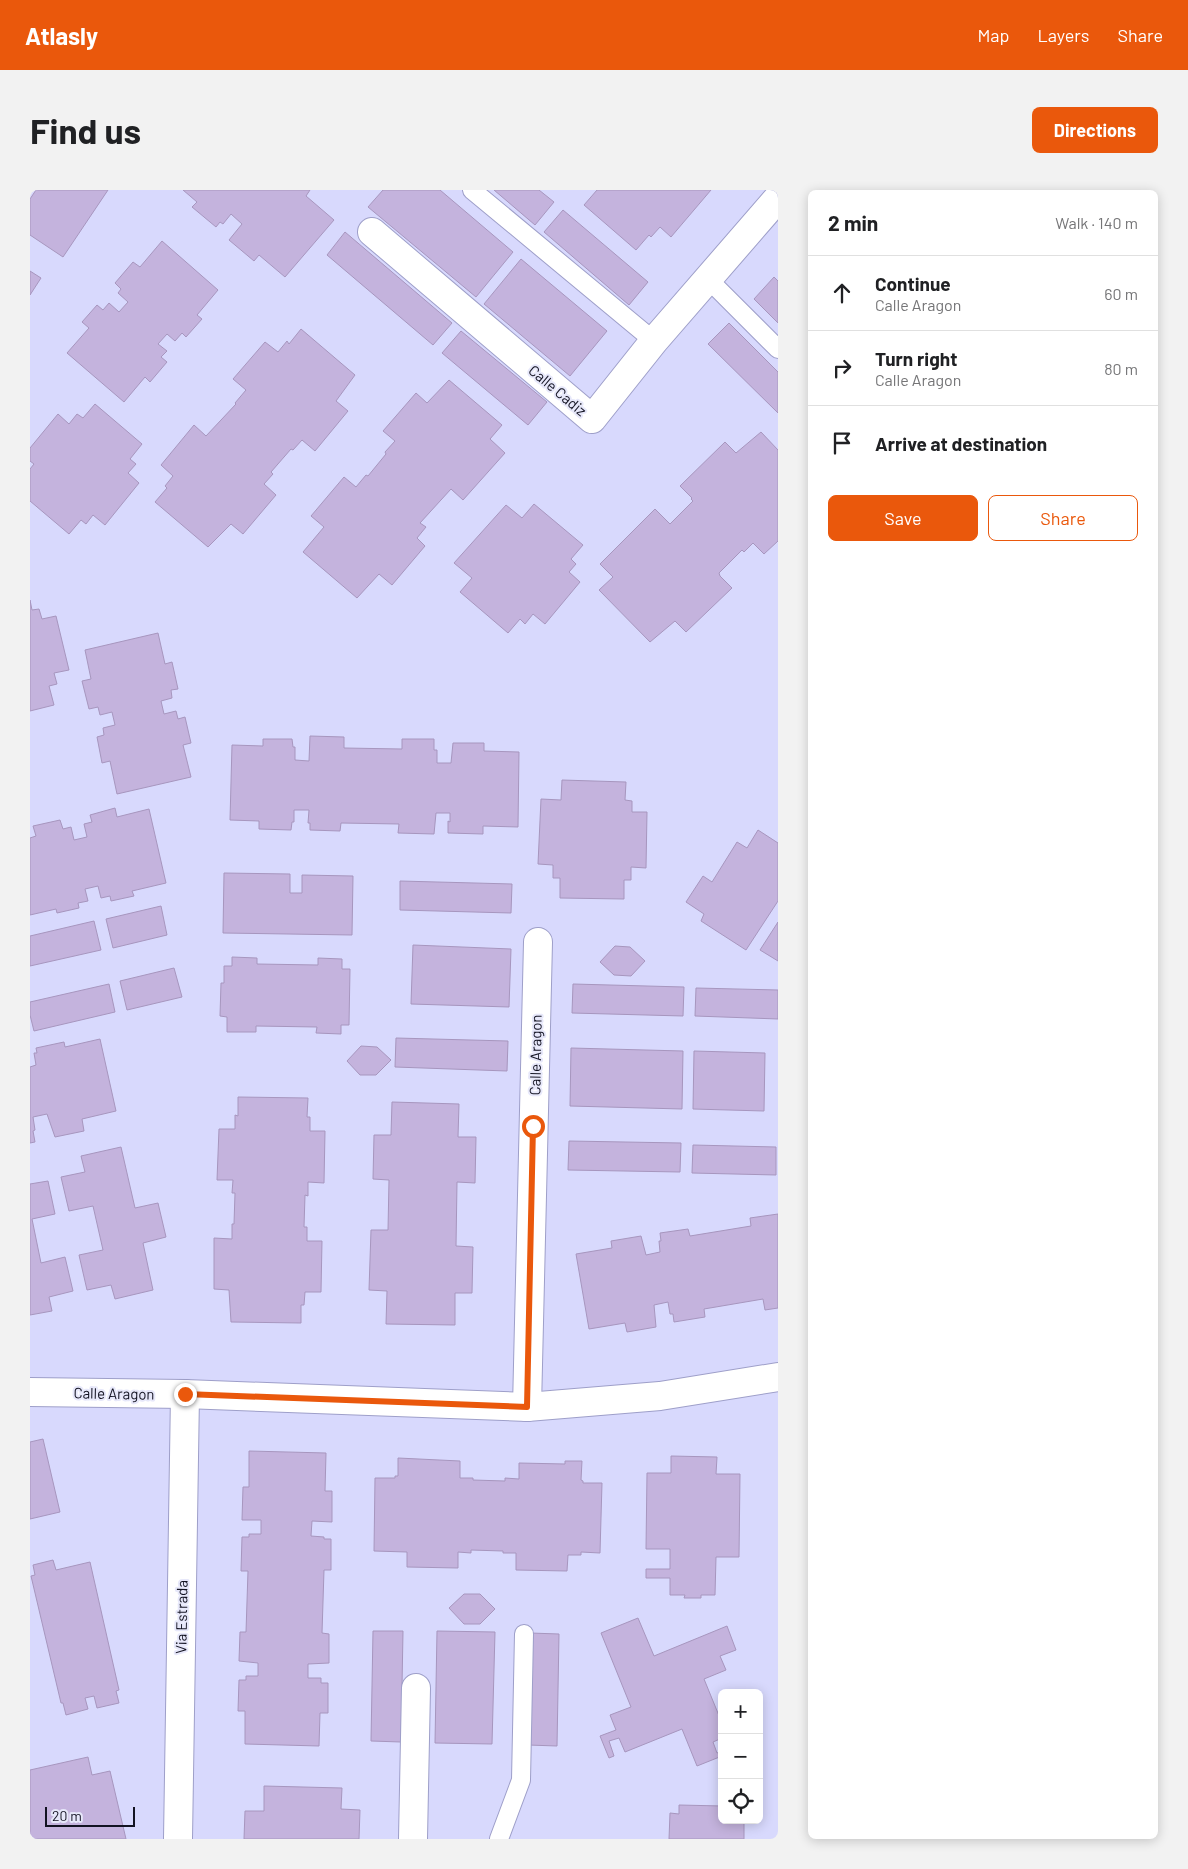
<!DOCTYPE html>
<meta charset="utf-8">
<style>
:root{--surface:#fff;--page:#f2f2f2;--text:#202124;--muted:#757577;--line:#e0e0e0;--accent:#ea580c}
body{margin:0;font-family:Barlow,sans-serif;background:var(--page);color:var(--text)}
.controls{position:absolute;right:15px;bottom:15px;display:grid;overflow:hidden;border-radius:8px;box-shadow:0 2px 12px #0003}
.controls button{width:45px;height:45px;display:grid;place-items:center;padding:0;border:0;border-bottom:1px solid var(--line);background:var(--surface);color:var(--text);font:25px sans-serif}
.scale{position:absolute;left:15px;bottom:12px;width:90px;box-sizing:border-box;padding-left:5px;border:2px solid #131322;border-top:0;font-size:14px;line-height:18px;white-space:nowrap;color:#131322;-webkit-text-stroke:4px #e7e8fa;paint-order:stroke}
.stop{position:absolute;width:15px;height:15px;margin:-11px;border:4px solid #ea580c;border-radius:50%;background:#fff}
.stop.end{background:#ea580c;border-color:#fff;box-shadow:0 1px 5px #0008}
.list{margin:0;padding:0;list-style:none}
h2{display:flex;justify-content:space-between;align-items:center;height:65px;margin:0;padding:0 20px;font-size:21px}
h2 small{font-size:16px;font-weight:400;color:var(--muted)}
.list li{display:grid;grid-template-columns:32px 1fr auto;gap:15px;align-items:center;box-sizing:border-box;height:75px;padding:0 20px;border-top:1px solid var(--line)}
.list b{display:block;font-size:19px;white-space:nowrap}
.list p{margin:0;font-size:16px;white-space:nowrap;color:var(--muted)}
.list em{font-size:16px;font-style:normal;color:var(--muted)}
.actions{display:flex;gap:10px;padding:15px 20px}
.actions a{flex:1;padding:11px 0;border:1px solid var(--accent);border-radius:8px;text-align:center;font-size:18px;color:var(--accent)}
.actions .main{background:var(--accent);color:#fff}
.icon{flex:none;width:28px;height:28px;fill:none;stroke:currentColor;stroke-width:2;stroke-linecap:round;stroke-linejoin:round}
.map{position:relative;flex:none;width:748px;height:1649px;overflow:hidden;border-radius:8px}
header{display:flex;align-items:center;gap:30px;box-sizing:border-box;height:70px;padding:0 25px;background:var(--accent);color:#fff}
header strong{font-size:24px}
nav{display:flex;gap:28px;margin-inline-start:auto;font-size:18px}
.intro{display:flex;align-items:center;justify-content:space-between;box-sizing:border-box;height:120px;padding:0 30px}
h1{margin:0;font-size:35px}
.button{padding:12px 22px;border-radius:8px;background:var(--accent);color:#fff;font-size:18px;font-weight:700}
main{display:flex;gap:30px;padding:0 30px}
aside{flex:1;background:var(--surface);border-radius:8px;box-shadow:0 2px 12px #0003}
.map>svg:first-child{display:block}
.building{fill:#c4b3dd;stroke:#a796be}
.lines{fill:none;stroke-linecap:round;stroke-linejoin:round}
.service-casing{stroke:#9e9fc9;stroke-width:20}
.minor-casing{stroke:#9e9fc9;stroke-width:30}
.tertiary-casing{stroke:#9e9fc9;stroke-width:30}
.service{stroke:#fff;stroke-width:18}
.minor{stroke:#fff;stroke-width:28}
.tertiary{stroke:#fff;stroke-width:28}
.route{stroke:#ea580c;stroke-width:6}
.labels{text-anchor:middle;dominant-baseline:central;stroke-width:4;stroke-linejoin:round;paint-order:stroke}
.street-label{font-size:15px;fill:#131322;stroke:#e7e8fa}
</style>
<header>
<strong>Atlasly</strong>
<nav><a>Map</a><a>Layers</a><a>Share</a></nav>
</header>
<div class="intro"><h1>Find us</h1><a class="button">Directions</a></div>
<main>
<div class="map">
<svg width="748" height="1649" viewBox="0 0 748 1649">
<rect width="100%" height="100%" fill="#d8d9fd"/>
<!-- building -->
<g class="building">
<path d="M 6,0 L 78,0 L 33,67 L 0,45 L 0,9 Z"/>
<path d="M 153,0 L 280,0 L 276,6 L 304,30 L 255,87 L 229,65 L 224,71 L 199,50 L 212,34 L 201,24 L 193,34 L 190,32 L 186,37 L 162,17 L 167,12 Z"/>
<path d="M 353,0 L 410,0 L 483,62 L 446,107 L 338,17 Z"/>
<path d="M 464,0 L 509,0 L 524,12 L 505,35 Z"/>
<path d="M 567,0 L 681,0 L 641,47 L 630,37 L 621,47 L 619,45 L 606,60 L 554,15 Z"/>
<path d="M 533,20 L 618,92 L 599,115 L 514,42 Z"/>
<path d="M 315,42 L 422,133 L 403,155 L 297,65 Z"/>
<path d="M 132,51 L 188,100 L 167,125 L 172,129 L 156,147 L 152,143 L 145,151 L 137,144 L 128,154 L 137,161 L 131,167 L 137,172 L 120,192 L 115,187 L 94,212 L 37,163 L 59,138 L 52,132 L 67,115 L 73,120 L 79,113 L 89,122 L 98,112 L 88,103 L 91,99 L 85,93 L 103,72 L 110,77 Z"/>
<path d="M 491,69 L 577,141 L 540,186 L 454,114 Z"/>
<path d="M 0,81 L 11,88 L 0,105 Z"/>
<path d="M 744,87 L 748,91 L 748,133 L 724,109 Z"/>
<path d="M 699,133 L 748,182 L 748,223 L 678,154 Z"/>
<path d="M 271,139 L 325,185 L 306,211 L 318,221 L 285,261 L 272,250 L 263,260 L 261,259 L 241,282 L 243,284 L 234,294 L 246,305 L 213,344 L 201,334 L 178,357 L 125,312 L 137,298 L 135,296 L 143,286 L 131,275 L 164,235 L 176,246 L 206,214 L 205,213 L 216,200 L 203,189 L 235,152 L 248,162 L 257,151 L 259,154 Z"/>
<path d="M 431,141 L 517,212 L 498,235 L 412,163 Z"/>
<path d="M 419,190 L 472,235 L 460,249 L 475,263 L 433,310 L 421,299 L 390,333 L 396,337 L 387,348 L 395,356 L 362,395 L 349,384 L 327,408 L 273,362 L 294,337 L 281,326 L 314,287 L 326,297 L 336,285 L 338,286 L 356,264 L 355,262 L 365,251 L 353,241 L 386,203 L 397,213 Z"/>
<path d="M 65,214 L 112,254 L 100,269 L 106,274 L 98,283 L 109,293 L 75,335 L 63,325 L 56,334 L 51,330 L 39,344 L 0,311 L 0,279 L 4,274 L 0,271 L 0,258 L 28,224 L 39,234 L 47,224 L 53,228 Z"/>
<path d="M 731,242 L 748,260 L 748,351 L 734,364 L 723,353 L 714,362 L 712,360 L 689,383 L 690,386 L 702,398 L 656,442 L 645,431 L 620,452 L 569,400 L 583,387 L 570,374 L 625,319 L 640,334 L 663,311 L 661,309 L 662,308 L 650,296 L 695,252 L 706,263 Z"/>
<path d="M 504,314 L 553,355 L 541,369 L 546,374 L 539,382 L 550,392 L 515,434 L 503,424 L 495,434 L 490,429 L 478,443 L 430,402 L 442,388 L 424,373 L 476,315 L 492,328 Z"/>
<path d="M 0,410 L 2,420 L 9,419 L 12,429 L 26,426 L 39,480 L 24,483 L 27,494 L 19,496 L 24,515 L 0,521 Z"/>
<path d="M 128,443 L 135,474 L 142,472 L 148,499 L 141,500 L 142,508 L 131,511 L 134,524 L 146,521 L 148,529 L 155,527 L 161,553 L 153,555 L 161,587 L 87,604 L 80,571 L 72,573 L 67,547 L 74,545 L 73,538 L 85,535 L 82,522 L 70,525 L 68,517 L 59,519 L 52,491 L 61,489 L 55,460 Z"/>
<path d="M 280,546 L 314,547 L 314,558 L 372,559 L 372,549 L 404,549 L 404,560 L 407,560 L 407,573 L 421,573 L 423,553 L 454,553 L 454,561 L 489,562 L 488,637 L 453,636 L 453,644 L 418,643 L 418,631 L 420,632 L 420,623 L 406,623 L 404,644 L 368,643 L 369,634 L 311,633 L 310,641 L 280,640 L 280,633 L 278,633 L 279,620 L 264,620 L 264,632 L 262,632 L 261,640 L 229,639 L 229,631 L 200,630 L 202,555 L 233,556 L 233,549 L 262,549 L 263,557 L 265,557 L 265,570 L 279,571 Z"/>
<path d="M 532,590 L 596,592 L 595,610 L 602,611 L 602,622 L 617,622 L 616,678 L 601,677 L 601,690 L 594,690 L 594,709 L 530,708 L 530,688 L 523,688 L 523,675 L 508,674 L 511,609 L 531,610 Z"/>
<path d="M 85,618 L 87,627 L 119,619 L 136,693 L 102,701 L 104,706 L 81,711 L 80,706 L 71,708 L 68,696 L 55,699 L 58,711 L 48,713 L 49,718 L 27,723 L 26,719 L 0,725 L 0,648 L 6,646 L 3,636 L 30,630 L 33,639 L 41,637 L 44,650 L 57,647 L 54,634 L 62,632 L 60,625 Z"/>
<path d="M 728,640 L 748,653 L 748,711 L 716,760 L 671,731 L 674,724 L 656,712 L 673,686 L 682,692 L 707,652 L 717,658 Z"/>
<path d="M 194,683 L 260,684 L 260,703 L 272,703 L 272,685 L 323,686 L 322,745 L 193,743 Z"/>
<path d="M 370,691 L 482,694 L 481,723 L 370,720 Z"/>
<path d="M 131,716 L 137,745 L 83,758 L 76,729 Z"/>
<path d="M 64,731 L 71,760 L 0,776 L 0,746 Z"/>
<path d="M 748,732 L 748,771 L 730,760 Z"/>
<path d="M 383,755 L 481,759 L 479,817 L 381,814 Z"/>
<path d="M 585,756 L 600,757 L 615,771 L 601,786 L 584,785 L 570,772 Z"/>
<path d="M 202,767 L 227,768 L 227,774 L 288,775 L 288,768 L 312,769 L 312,779 L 320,779 L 319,835 L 311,835 L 311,844 L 286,843 L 287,837 L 226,836 L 226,842 L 197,842 L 197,827 L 190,826 L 191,793 L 194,793 L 194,776 L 202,776 Z"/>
<path d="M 144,778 L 152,807 L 97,820 L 90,791 Z"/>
<path d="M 79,794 L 85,822 L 4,841 L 0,825 L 0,812 Z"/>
<path d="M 543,794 L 654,797 L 653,826 L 542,823 Z"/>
<path d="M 666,798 L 748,800 L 748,829 L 665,826 Z"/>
<path d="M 366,848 L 478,851 L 477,881 L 365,877 Z"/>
<path d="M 70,849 L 86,921 L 52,929 L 54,941 L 25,947 L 17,924 L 3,927 L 5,940 L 3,941 L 5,952 L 0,953 L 0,877 L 6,875 L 4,863 L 7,863 L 6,858 L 34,852 L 35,857 Z"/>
<path d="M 331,856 L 347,857 L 361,870 L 346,885 L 330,885 L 317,871 Z"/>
<path d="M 541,858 L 653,861 L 652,919 L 540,916 Z"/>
<path d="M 664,861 L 735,863 L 734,921 L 663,919 Z"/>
<path d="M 208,907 L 278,908 L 277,927 L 280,927 L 280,941 L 295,941 L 294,993 L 278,992 L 278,1006 L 275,1005 L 274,1037 L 277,1037 L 277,1051 L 292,1051 L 291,1102 L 275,1102 L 274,1115 L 271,1115 L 271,1133 L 201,1132 L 199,1100 L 184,1099 L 184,1048 L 202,1049 L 202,1034 L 204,1034 L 205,1003 L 202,1003 L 203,990 L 187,990 L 189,939 L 205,939 L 205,925 L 208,926 Z"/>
<path d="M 362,912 L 429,914 L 428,947 L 446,947 L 445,993 L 427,992 L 426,1056 L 443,1057 L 442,1103 L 425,1103 L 425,1135 L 356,1134 L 357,1101 L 339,1100 L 341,1040 L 358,1040 L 359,990 L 343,989 L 344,945 L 361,945 Z"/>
<path d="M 539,951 L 651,953 L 650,982 L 538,980 Z"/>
<path d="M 663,955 L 746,957 L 746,985 L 662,983 Z"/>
<path d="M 91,957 L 105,1018 L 128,1013 L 136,1047 L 113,1053 L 123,1100 L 85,1109 L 81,1095 L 57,1100 L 49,1065 L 73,1060 L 63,1016 L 39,1021 L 31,987 L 55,982 L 51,966 Z"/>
<path d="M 18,991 L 25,1024 L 2,1029 L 11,1073 L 35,1067 L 43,1101 L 19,1107 L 22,1121 L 0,1125 L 0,994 Z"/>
<path d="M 748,1024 L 748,1118 L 735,1120 L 733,1109 L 674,1119 L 675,1127 L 644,1132 L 643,1124 L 640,1124 L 638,1112 L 624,1115 L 626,1137 L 597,1142 L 595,1133 L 559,1139 L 546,1064 L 582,1058 L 581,1051 L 611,1046 L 616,1065 L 630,1062 L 629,1051 L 631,1051 L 630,1043 L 658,1039 L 660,1046 L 721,1036 L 720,1028 Z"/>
<path d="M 13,1249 L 30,1322 L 0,1329 L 0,1252 Z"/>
<path d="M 219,1261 L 296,1263 L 295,1301 L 302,1301 L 302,1332 L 282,1331 L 281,1346 L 294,1347 L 294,1349 L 301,1349 L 301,1380 L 294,1380 L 292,1443 L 299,1444 L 299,1473 L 278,1474 L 278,1488 L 291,1488 L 291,1493 L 298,1493 L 298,1523 L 290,1523 L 289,1556 L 215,1554 L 215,1521 L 208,1521 L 209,1490 L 216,1490 L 216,1486 L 228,1486 L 228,1473 L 209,1471 L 210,1442 L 216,1442 L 218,1381 L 211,1381 L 212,1347 L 219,1347 L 219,1344 L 231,1344 L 231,1330 L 212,1330 L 213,1297 L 219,1297 Z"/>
<path d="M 641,1266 L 687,1267 L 686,1284 L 710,1284 L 709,1367 L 686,1367 L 685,1405 L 671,1405 L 671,1408 L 654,1408 L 655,1405 L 640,1405 L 640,1388 L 616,1388 L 616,1379 L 640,1379 L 640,1359 L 616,1359 L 617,1283 L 641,1283 Z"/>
<path d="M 368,1268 L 430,1271 L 430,1288 L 443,1288 L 443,1290 L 475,1291 L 475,1288 L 489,1289 L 489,1273 L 535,1274 L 535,1271 L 552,1271 L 551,1290 L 553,1291 L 553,1293 L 572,1293 L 570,1363 L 551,1362 L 551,1365 L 538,1365 L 537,1381 L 486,1380 L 486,1363 L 473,1363 L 473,1361 L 441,1360 L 441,1363 L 428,1362 L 428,1378 L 377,1377 L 377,1362 L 344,1361 L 345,1288 L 365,1288 L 365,1286 L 368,1286 Z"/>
<path d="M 23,1370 L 26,1380 L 60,1372 L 89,1500 L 86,1501 L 89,1513 L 67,1518 L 64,1506 L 55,1508 L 58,1519 L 36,1525 L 33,1513 L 31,1513 L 1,1386 L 5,1385 L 3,1375 Z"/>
<path d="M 434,1404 L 450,1404 L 465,1419 L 450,1434 L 434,1434 L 419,1418 Z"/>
<path d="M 608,1428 L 624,1466 L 697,1436 L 706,1460 L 690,1466 L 696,1480 L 674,1489 L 692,1533 L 692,1548 L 683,1552 L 687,1563 L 692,1561 L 692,1566 L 667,1576 L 652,1539 L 595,1562 L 589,1548 L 579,1551 L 584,1566 L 579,1568 L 570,1546 L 586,1540 L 580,1525 L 601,1517 L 571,1443 Z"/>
<path d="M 343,1441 L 373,1441 L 371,1552 L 341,1551 Z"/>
<path d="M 407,1441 L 465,1442 L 462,1554 L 405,1553 Z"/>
<path d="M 500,1443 L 529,1444 L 527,1556 L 498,1555 Z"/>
<path d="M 58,1567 L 62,1585 L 80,1581 L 96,1649 L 0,1649 L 0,1580 Z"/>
<path d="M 234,1596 L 312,1598 L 311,1619 L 330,1620 L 329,1649 L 214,1649 L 215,1621 L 234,1621 Z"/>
<path d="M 649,1615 L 692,1616 L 692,1630 L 714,1630 L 714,1649 L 639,1649 L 640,1623 L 649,1624 Z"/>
</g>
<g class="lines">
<defs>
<g id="service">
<path d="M 442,0 L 624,151"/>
<path d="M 678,89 L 748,159"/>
<path d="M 469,1649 L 491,1590 L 494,1444"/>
</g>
<g id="minor">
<path d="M 342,42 L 562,229 L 624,151 L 748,8"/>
<path d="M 497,1217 L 508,752"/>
<path d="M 383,1649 L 386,1498"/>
</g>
<g id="tertiary">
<path d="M 0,1202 L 155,1204 L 497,1217 L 630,1206 L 748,1187"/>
<path d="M 148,1649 L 155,1204"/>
</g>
</defs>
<!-- service casing -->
<use href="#service" class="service-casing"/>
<!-- minor casing -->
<use href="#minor" class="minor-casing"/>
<!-- tertiary casing -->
<use href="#tertiary" class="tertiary-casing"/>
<!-- service -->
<use href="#service" class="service"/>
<!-- minor -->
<use href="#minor" class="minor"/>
<!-- tertiary -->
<use href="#tertiary" class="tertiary"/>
</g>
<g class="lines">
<!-- route -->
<path class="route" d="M 155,1204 L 497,1217 L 503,936"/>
</g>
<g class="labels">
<!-- street labels -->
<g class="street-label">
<text transform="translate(528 200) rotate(40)">Calle Cadiz</text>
<text transform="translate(505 865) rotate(-89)">Calle Aragon</text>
<text transform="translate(84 1203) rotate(1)">Calle Aragon</text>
<text transform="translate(151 1427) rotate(-89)">Via Estrada</text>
</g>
</g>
</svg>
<div class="controls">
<button>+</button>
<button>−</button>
<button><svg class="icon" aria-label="locate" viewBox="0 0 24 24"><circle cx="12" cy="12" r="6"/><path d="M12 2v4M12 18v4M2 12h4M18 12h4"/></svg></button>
</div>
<div class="scale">20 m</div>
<div class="stop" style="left:503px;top:936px"></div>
<div class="stop end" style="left:155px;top:1204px"></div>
</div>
<aside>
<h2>2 min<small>Walk · 140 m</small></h2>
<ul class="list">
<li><svg class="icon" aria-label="ahead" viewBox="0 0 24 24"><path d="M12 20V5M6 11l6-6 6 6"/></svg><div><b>Continue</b><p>Calle Aragon</p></div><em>60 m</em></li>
<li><svg class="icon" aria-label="right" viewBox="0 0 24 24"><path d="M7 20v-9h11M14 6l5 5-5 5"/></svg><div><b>Turn right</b><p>Calle Aragon</p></div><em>80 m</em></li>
<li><svg class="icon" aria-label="arrive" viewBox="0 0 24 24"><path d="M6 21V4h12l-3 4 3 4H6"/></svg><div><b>Arrive at destination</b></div></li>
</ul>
<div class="actions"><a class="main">Save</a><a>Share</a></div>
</aside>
</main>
